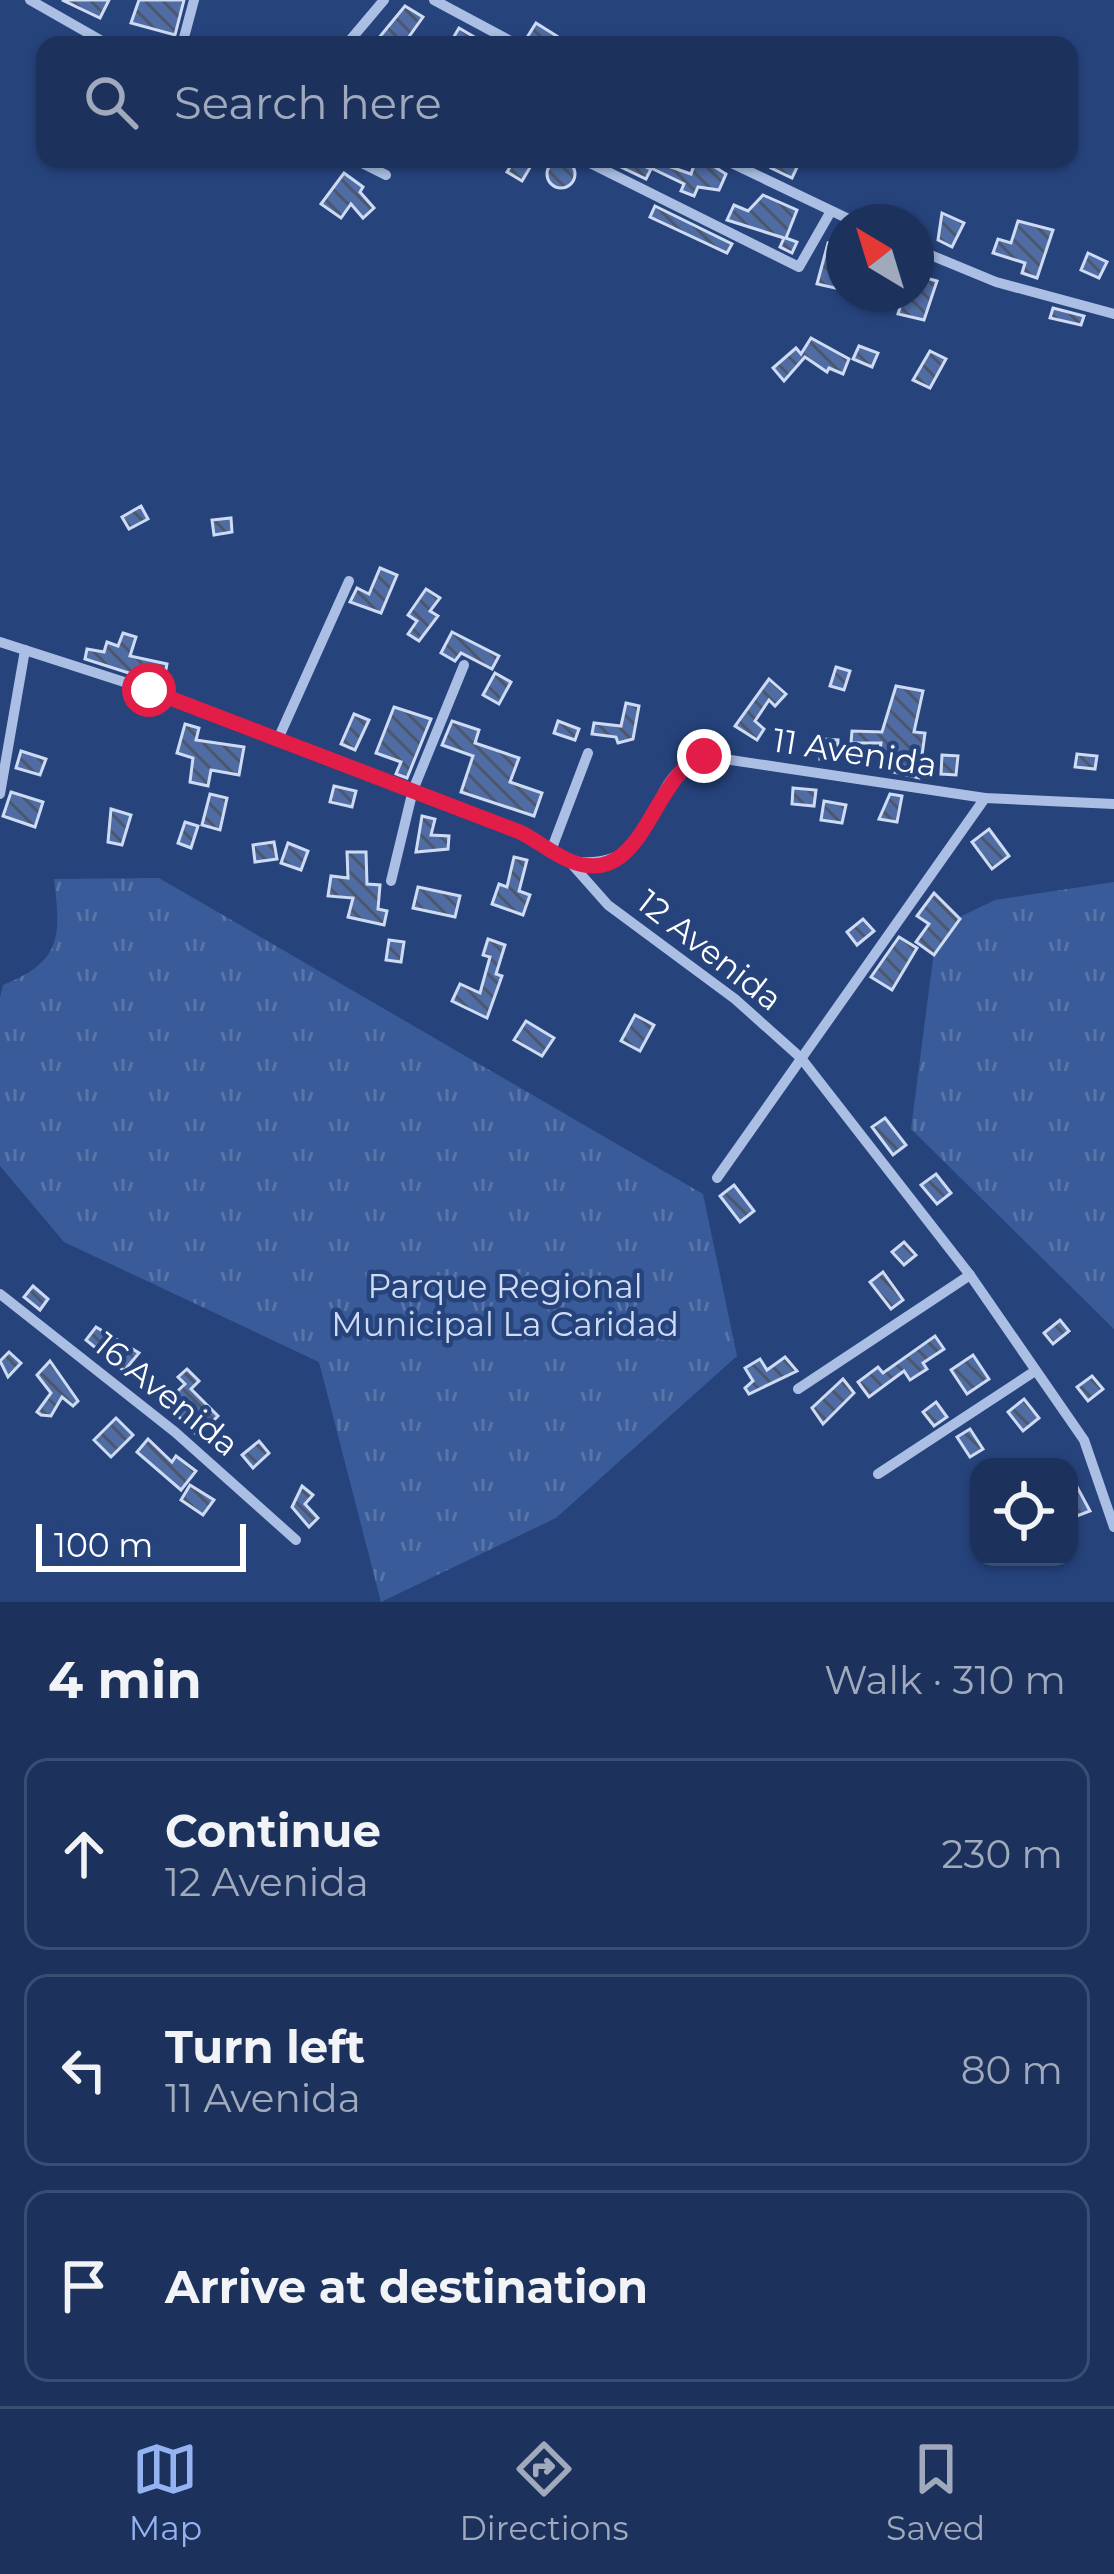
<!DOCTYPE html>
<meta charset="utf-8">
<style>
:root{--surface:#1c325d;--page:#293e66;--text:#f1f3f6;--muted:#a0aabc;--line:#3a4d72;--accent:#95b2f1}
body{margin:0;font-family:Montserrat,sans-serif;background:var(--page);color:var(--text)}
.controls{position:absolute;right:36px;bottom:36px;display:grid;overflow:hidden;border-radius:24px;box-shadow:0 3px 9px #0004}
.controls button{width:108px;height:108px;display:grid;place-items:center;padding:0;border:0;border-bottom:3px solid var(--line);background:var(--surface);color:var(--text);font:60px sans-serif}
.compass{position:absolute;left:826px;top:204px;width:108px;height:108px;border-radius:50%;background:var(--surface);box-shadow:0 3px 9px #0004;rotate:322deg}
.scale{position:absolute;left:36px;bottom:30px;width:210px;box-sizing:border-box;padding-left:12px;border:6px solid #fff;border-top:0;font-size:33px;line-height:42px;white-space:nowrap;color:#fff;-webkit-text-stroke:9px #26437c;paint-order:stroke}
.stop{position:absolute;width:36px;height:36px;margin:-27px;border:9px solid #e11d48;border-radius:50%;background:#fff}
.stop.end{background:#e11d48;border-color:#fff;box-shadow:0 3px 12px #0008}
.list{margin:0;padding:0;list-style:none}
h2{display:flex;justify-content:space-between;align-items:center;height:156px;margin:0;padding:0 48px;font-size:51px}
h2 small{font-size:39px;font-weight:400;color:var(--muted)}
.list li{display:grid;grid-template-columns:78px 1fr auto;gap:36px;align-items:center;box-sizing:border-box;height:192px;margin:0 24px 24px;padding:0 24px;border:3px solid var(--line);border-radius:24px}
.list b{display:block;font-size:45px;white-space:nowrap}
.list p{margin:0;font-size:39px;white-space:nowrap;color:var(--muted)}
.list em{font-size:39px;font-style:normal;color:var(--muted)}
.icon{flex:none;width:66px;height:66px;fill:none;stroke:currentColor;stroke-width:2;stroke-linecap:round;stroke-linejoin:round}
.map{position:relative;flex:none;width:1114px;height:1602px;overflow:hidden}
.search{position:absolute;background:var(--surface);box-shadow:0 3px 9px #0004;left:36px;right:36px;top:36px;height:132px;display:flex;align-items:center;gap:30px;box-sizing:border-box;padding:0 42px;border-radius:24px;color:var(--muted);font-size:45px}
.sheet{height:804px;background:var(--surface)}
nav{display:flex;justify-content:space-around;align-items:center;box-sizing:border-box;height:168px;border-top:3px solid var(--line);background:var(--surface);font-size:33px;color:var(--muted)}
nav a{display:grid;justify-items:center;gap:6px}
nav .on{color:var(--accent)}
.map>svg:first-child{display:block}
.park{fill:url(#park-tufts)}
.building{fill:url(#building-back-hatch);stroke:#cedbf4;stroke-width:3}
.lines{fill:none;stroke-linecap:round;stroke-linejoin:round}
.minor{stroke:#abbfe4;stroke-width:10}
.route{stroke:#e11d48;stroke-width:15}
.labels{text-anchor:middle;dominant-baseline:central;stroke-width:9;stroke-linejoin:round;paint-order:stroke}
.street-label{font-size:33px;fill:#fff;stroke:#26437c}
.park-label{font-size:33px;fill:#cedbf4;stroke:#26437c}
</style>
<div class="map">
<svg width="1114" height="1602" viewBox="0 0 1114 1602">
<defs>
<pattern id="park-tufts" width="24" height="20" patternUnits="userSpaceOnUse" patternTransform="scale(3)"><rect width="24" height="20" fill="#3a5b99"/><path d="M3 7l-1-3M5 7V3M7 7l1-3M15 17l-1-3M17 17v-4M19 17l1-3" fill="none" stroke="#5874a8"/></pattern>
<pattern id="building-back-hatch" width="6" height="6" patternUnits="userSpaceOnUse" patternTransform="scale(3)"><rect width="6" height="6" fill="#4f6ca5"/><path d="M-1 5l2 2M0 0l6 6M5-1l2 2" fill="none" stroke="#4d576b"/></pattern>
</defs>
<rect width="100%" height="100%" fill="#26437c"/>
<!-- park -->
<g class="park">
<path d="M 159,878 L 703,1194 L 737,1356 L 556,1518 L 381,1602 L 319,1362 L 64,1242 L 0,1166 L 0,998 L 3,985 C 62,961 61,937 54,879 Z"/>
<path d="M 1114,882 L 1114,1329 L 911,1129 L 937,928 L 995,900 Z"/>
</g>
<!-- building -->
<g class="building">
<path d="M 62,0 L 109,0 L 100,18 Z"/>
<path d="M 139,0 L 184,0 L 175,35 L 131,23 Z"/>
<path d="M 405,6 L 423,17 L 403,45 L 373,45 Z"/>
<path d="M 536,23 L 571,45 L 535,45 L 526,39 Z"/>
<path d="M 459,28 L 488,45 L 449,45 Z"/>
<path d="M 515,159 L 535,159 L 522,181 L 507,172 Z"/>
<path d="M 604,159 L 628,159 L 651,169 L 646,179 Z"/>
<path d="M 648,159 L 691,174 L 696,159 L 702,159 L 726,174 L 719,190 L 698,187 L 694,196 L 681,191 L 684,184 L 645,165 Z"/>
<path d="M 775,159 L 800,161 L 792,178 L 771,168 Z"/>
<circle cx="561" cy="174" r="14"/>
<path d="M 344,173 L 363,187 L 360,192 L 374,208 L 363,218 L 351,204 L 341,218 L 321,204 Z"/>
<path d="M 763,195 L 797,210 L 786,238 L 797,242 L 792,253 L 780,247 L 784,238 L 727,220 L 734,205 L 748,211 Z"/>
<path d="M 655,206 L 732,244 L 727,253 L 650,217 Z"/>
<path d="M 942,213 L 964,223 L 952,247 L 938,240 Z"/>
<path d="M 1018,221 L 1053,230 L 1037,278 L 1022,273 L 1025,263 L 993,253 L 998,239 L 1011,243 Z"/>
<path d="M 828,243 L 844,248 L 835,288 L 817,284 Z"/>
<path d="M 1088,253 L 1107,262 L 1099,278 L 1081,270 Z"/>
<path d="M 916,275 L 937,281 L 924,320 L 898,314 L 904,294 L 916,294 Z"/>
<path d="M 1053,308 L 1084,316 L 1081,325 L 1050,318 Z"/>
<path d="M 811,338 L 849,359 L 843,374 L 829,368 L 827,372 L 805,357 L 784,381 L 773,368 L 796,348 L 801,354 Z"/>
<path d="M 859,346 L 878,353 L 872,367 L 853,359 Z"/>
<path d="M 930,351 L 946,359 L 930,388 L 913,380 Z"/>
<path d="M 141,506 L 148,519 L 129,529 L 122,517 Z"/>
<path d="M 231,518 L 232,532 L 214,535 L 212,520 Z"/>
<path d="M 380,568 L 397,575 L 381,613 L 350,602 L 357,588 L 369,594 Z"/>
<path d="M 426,589 L 440,598 L 430,611 L 438,616 L 419,641 L 408,634 L 417,621 L 408,615 Z"/>
<path d="M 452,632 L 499,656 L 492,669 L 461,653 L 455,661 L 441,653 Z"/>
<path d="M 123,633 L 136,637 L 130,656 L 167,664 L 163,684 L 85,659 L 87,649 L 104,652 L 107,642 L 118,646 Z"/>
<path d="M 836,667 L 850,671 L 844,690 L 830,686 Z"/>
<path d="M 495,673 L 511,682 L 499,704 L 483,695 Z"/>
<path d="M 769,679 L 786,694 L 775,706 L 769,700 L 755,721 L 764,729 L 757,740 L 735,726 Z"/>
<path d="M 896,686 L 923,691 L 914,732 L 925,733 L 919,778 L 877,768 L 881,743 L 851,743 L 852,731 L 882,732 Z"/>
<path d="M 626,703 L 639,706 L 633,739 L 618,743 L 616,737 L 592,734 L 594,723 L 621,726 Z"/>
<path d="M 394,707 L 431,719 L 407,778 L 396,774 L 401,762 L 376,753 Z"/>
<path d="M 354,714 L 369,720 L 355,750 L 341,744 Z"/>
<path d="M 452,721 L 479,730 L 475,743 L 519,758 L 510,782 L 542,793 L 534,816 L 461,792 L 473,756 L 442,745 Z"/>
<path d="M 558,721 L 579,729 L 575,740 L 554,733 Z"/>
<path d="M 185,724 L 199,728 L 196,740 L 244,747 L 239,775 L 211,770 L 208,786 L 190,782 L 193,758 L 177,753 Z"/>
<path d="M 822,739 L 838,740 L 837,760 L 820,759 Z"/>
<path d="M 21,751 L 46,759 L 40,775 L 16,768 Z"/>
<path d="M 1077,754 L 1097,756 L 1095,769 L 1075,767 Z"/>
<path d="M 942,755 L 958,756 L 956,775 L 941,774 Z"/>
<path d="M 334,786 L 356,791 L 352,807 L 330,802 Z"/>
<path d="M 793,788 L 816,790 L 814,806 L 792,804 Z"/>
<path d="M 11,792 L 43,802 L 35,827 L 3,816 Z"/>
<path d="M 210,794 L 227,798 L 220,830 L 202,825 Z"/>
<path d="M 890,794 L 902,796 L 897,822 L 879,819 Z"/>
<path d="M 824,801 L 846,805 L 842,823 L 821,820 Z"/>
<path d="M 111,809 L 131,815 L 122,845 L 108,842 Z"/>
<path d="M 422,816 L 435,819 L 431,835 L 449,836 L 448,849 L 416,852 Z"/>
<path d="M 185,822 L 198,826 L 191,848 L 178,843 Z"/>
<path d="M 989,829 L 1009,856 L 992,869 L 972,842 Z"/>
<path d="M 274,842 L 277,859 L 255,862 L 253,845 Z"/>
<path d="M 288,843 L 308,851 L 301,870 L 281,863 Z"/>
<path d="M 347,852 L 366,852 L 367,884 L 380,885 L 378,909 L 387,911 L 384,925 L 348,917 L 353,898 L 328,896 L 331,876 L 348,878 Z"/>
<path d="M 514,857 L 527,860 L 519,891 L 530,895 L 523,915 L 492,904 L 499,884 L 507,887 Z"/>
<path d="M 418,887 L 460,896 L 455,917 L 413,908 Z"/>
<path d="M 934,893 L 960,919 L 934,955 L 916,942 L 929,924 L 917,916 Z"/>
<path d="M 863,919 L 874,931 L 857,945 L 847,932 Z"/>
<path d="M 899,937 L 917,948 L 892,990 L 871,977 Z"/>
<path d="M 488,939 L 505,945 L 496,974 L 502,976 L 487,1018 L 452,1001 L 460,984 L 480,993 L 490,957 L 483,955 Z"/>
<path d="M 389,940 L 404,942 L 401,962 L 386,960 Z"/>
<path d="M 635,1015 L 654,1025 L 640,1051 L 621,1041 Z"/>
<path d="M 526,1021 L 554,1038 L 542,1056 L 514,1040 Z"/>
<path d="M 885,1118 L 906,1145 L 893,1155 L 872,1127 Z"/>
<path d="M 936,1174 L 951,1193 L 937,1204 L 921,1185 Z"/>
<path d="M 734,1185 L 754,1211 L 740,1222 L 720,1196 Z"/>
<path d="M 904,1242 L 916,1255 L 904,1265 L 892,1252 Z"/>
<path d="M 883,1272 L 903,1300 L 891,1309 L 870,1282 Z"/>
<path d="M 33,1286 L 48,1299 L 40,1310 L 24,1297 Z"/>
<path d="M 1060,1320 L 1069,1331 L 1053,1344 L 1044,1333 Z"/>
<path d="M 96,1327 L 139,1353 L 124,1371 L 86,1340 Z"/>
<path d="M 935,1336 L 944,1349 L 923,1363 L 927,1369 L 910,1380 L 904,1371 L 869,1397 L 858,1382 L 878,1367 L 883,1373 Z"/>
<path d="M 9,1352 L 21,1363 L 8,1377 L 0,1361 Z"/>
<path d="M 973,1355 L 989,1379 L 967,1394 L 951,1370 Z"/>
<path d="M 785,1357 L 797,1371 L 749,1394 L 745,1388 L 753,1381 L 745,1368 L 760,1359 L 767,1370 Z"/>
<path d="M 50,1361 L 78,1401 L 73,1406 L 62,1397 L 51,1416 L 41,1415 L 37,1412 L 51,1393 L 37,1375 Z"/>
<path d="M 187,1369 L 199,1381 L 191,1389 L 218,1416 L 198,1436 L 165,1403 L 185,1384 L 178,1377 Z"/>
<path d="M 1092,1376 L 1103,1389 L 1088,1401 L 1077,1387 Z"/>
<path d="M 843,1379 L 854,1393 L 823,1424 L 812,1408 Z"/>
<path d="M 1024,1399 L 1039,1418 L 1023,1431 L 1008,1412 Z"/>
<path d="M 936,1402 L 947,1417 L 934,1426 L 923,1412 Z"/>
<path d="M 116,1418 L 133,1435 L 111,1457 L 94,1440 Z"/>
<path d="M 970,1429 L 983,1449 L 970,1457 L 957,1437 Z"/>
<path d="M 148,1439 L 172,1462 L 176,1456 L 196,1471 L 181,1490 L 137,1452 Z"/>
<path d="M 259,1441 L 269,1453 L 253,1468 L 242,1455 Z"/>
<path d="M 1069,1472 L 1090,1511 L 1069,1519 Z"/>
<path d="M 190,1485 L 214,1500 L 203,1515 L 181,1500 Z"/>
<path d="M 302,1486 L 313,1495 L 305,1504 L 318,1518 L 309,1527 L 292,1507 Z"/>
</g>
<g class="lines">
<!-- minor -->
<g class="minor">
<path d="M 30,0 L 109,45"/>
<path d="M 434,0 L 518,45"/>
<path d="M 182,45 L 194,0"/>
<path d="M 346,45 L 384,0"/>
<path d="M 354,159 L 386,175"/>
<path d="M 582,159 L 799,267 L 831,211"/>
<path d="M 723,159 L 855,222"/>
<path d="M 916,249 L 996,282 L 1114,314"/>
<path d="M 0,642 L 149,690 L 520,832 L 569,861 L 608,905 L 735,999 L 801,1058 L 970,1275 L 1084,1440 L 1114,1527"/>
<path d="M 278,739 L 349,581"/>
<path d="M 0,794 L 25,650"/>
<path d="M 552,848 L 588,753"/>
<path d="M 569,861 C 668,875 637,777 704,756 L 985,798 L 1114,804"/>
<path d="M 391,881 L 413,790 L 464,665"/>
<path d="M 717,1178 L 985,798"/>
<path d="M 0,1294 L 175,1432 L 296,1540"/>
<path d="M 798,1389 L 970,1275"/>
<path d="M 878,1474 L 1035,1371"/>
</g>
</g>
<g class="lines">
<!-- route -->
<path class="route" d="M 149,690 L 520,832 C 536,840 552,853 568,860 C 645,894 651,773 704,756"/>
</g>
<g class="labels">
<!-- street labels -->
<g class="street-label">
<text transform="translate(855 752) rotate(9)">11 Avenida</text>
<text transform="translate(710 950) rotate(38)">12 Avenida</text>
<text transform="translate(167 1394) rotate(39)">16 Avenida</text>
</g>
<!-- park labels -->
<g class="park-label">
<text x="505" y="1286">Parque Regional<tspan x="505" dy="38">Municipal La Caridad</tspan></text>
</g>
</g>
</svg>
<div class="controls">
<button><svg class="icon" aria-label="locate" viewBox="0 0 24 24"><circle cx="12" cy="12" r="6"/><path d="M12 2v4M12 18v4M2 12h4M18 12h4"/></svg></button>
</div>
<svg class="compass" viewBox="-18 -18 36 36"><path d="M0-13l5 13h-10z" fill="#e53935"/><path d="M0 13l5-13h-10z" fill="#a0aabc"/></svg>
<div class="scale">100 m</div>
<div class="stop" style="left:149px;top:690px"></div>
<div class="stop end" style="left:704px;top:756px"></div>
<div class="search"><svg class="icon" aria-label="search" viewBox="0 0 24 24"><circle cx="10" cy="10" r="6"/><path d="M15 15l6 6"/></svg>Search here</div>
</div>
<section class="sheet">
<h2>4 min<small>Walk · 310 m</small></h2>
<ul class="list">
<li><svg class="icon" aria-label="ahead" viewBox="0 0 24 24"><path d="M12 20V5M6 11l6-6 6 6"/></svg><div><b>Continue</b><p>12 Avenida</p></div><em>230 m</em></li>
<li><svg class="icon" aria-label="left" viewBox="0 0 24 24"><path d="M17 20v-9H6M10 6l-5 5 5 5"/></svg><div><b>Turn left</b><p>11 Avenida</p></div><em>80 m</em></li>
<li><svg class="icon" aria-label="arrive" viewBox="0 0 24 24"><path d="M6 21V4h12l-3 4 3 4H6"/></svg><div><b>Arrive at destination</b></div></li>
</ul>
</section>
<nav>
<a class="on"><svg class="icon" aria-label="map" viewBox="0 0 24 24"><path d="M3 6l6-2 6 2 6-2v14l-6 2-6-2-6 2zM9 4v14M15 6v14"/></svg>Map</a>
<a><svg class="icon" aria-label="directions" viewBox="0 0 24 24"><path d="M12 3l9 9-9 9-9-9zM9 14v-3h6M13 9l2 2-2 2"/></svg>Directions</a>
<a><svg class="icon" aria-label="saved" viewBox="0 0 24 24"><path d="M7 4h10v16l-5-4-5 4z"/></svg>Saved</a>
</nav>
